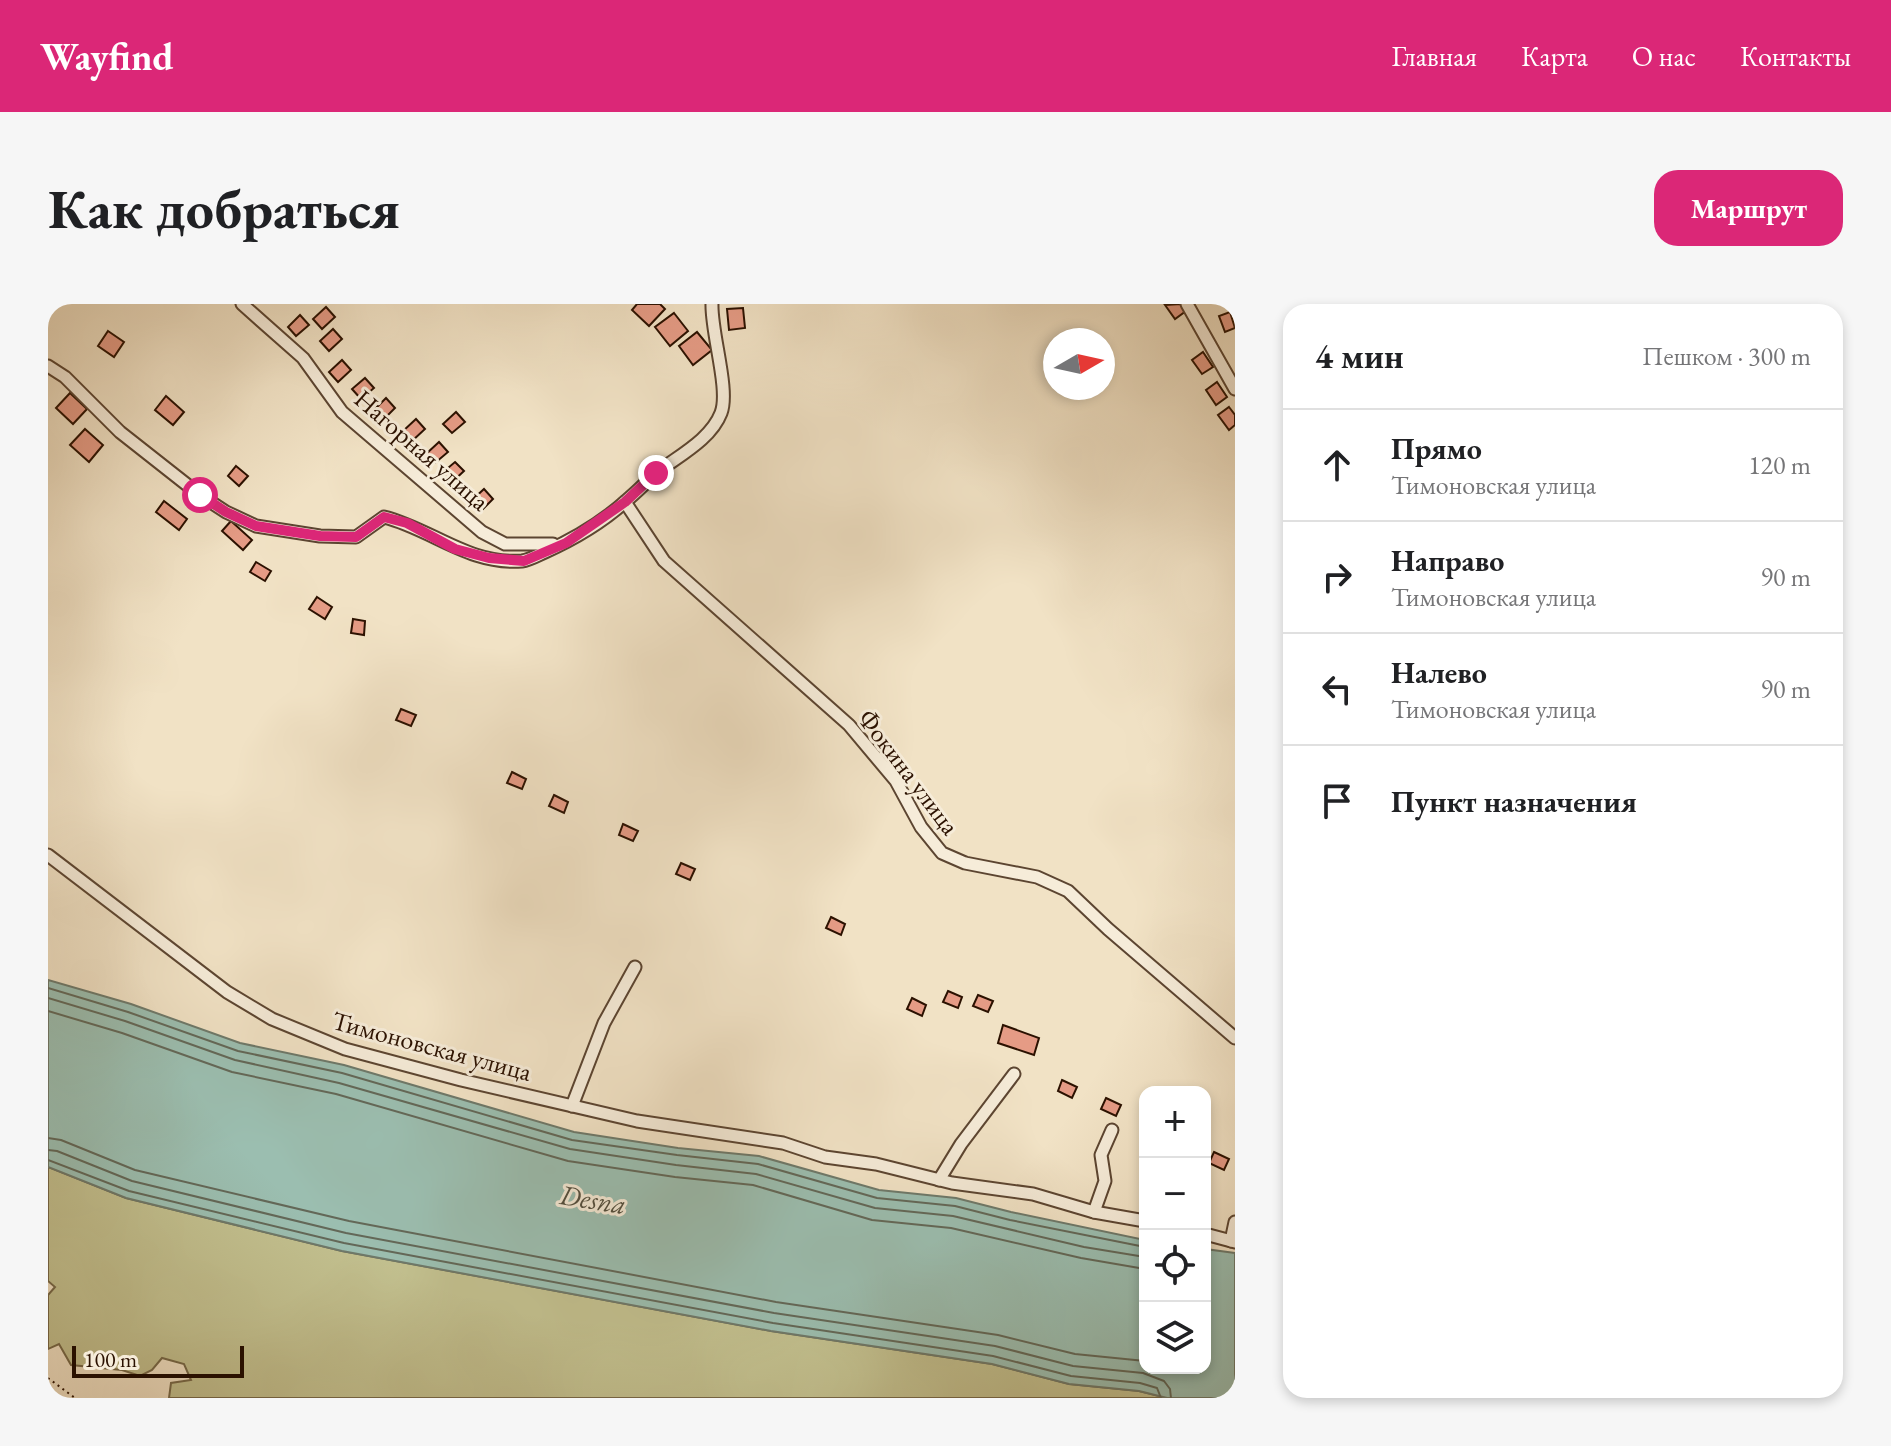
<!DOCTYPE html>
<html lang="ru">
<meta charset="utf-8">
<style>
:root{--surface:#fff;--page:#f6f6f6;--text:#202124;--muted:#757577;--line:#e0e0e0;--accent:#db2777}
body{margin:0;font-family:"EB Garamond",serif;background:var(--page);color:var(--text)}
.controls{position:absolute;right:24px;bottom:24px;display:grid;overflow:hidden;border-radius:16px;box-shadow:0 4px 12px #0003}
.controls button{width:72px;height:72px;display:grid;place-items:center;padding:0;border:0;border-bottom:2px solid var(--line);background:var(--surface);color:var(--text);font:40px sans-serif}
.compass{position:absolute;left:995px;top:24px;width:72px;height:72px;border-radius:50%;background:var(--surface);box-shadow:0 4px 12px #0003;rotate:81deg}
.scale{position:absolute;left:24px;bottom:20px;width:172px;box-sizing:border-box;padding-left:8px;border:4px solid #2b1100;border-top:0;font-size:22px;line-height:28px;white-space:nowrap;color:#2b1100;-webkit-text-stroke:6px #f6ecd9;paint-order:stroke}
.stop{position:absolute;width:24px;height:24px;margin:-18px;border:6px solid #db2777;border-radius:50%;background:#fff}
.stop.end{background:#db2777;border-color:#fff;box-shadow:0 2px 8px #0008}
.list{margin:0;padding:0;list-style:none}
h2{display:flex;justify-content:space-between;align-items:center;height:104px;margin:0;padding:0 32px;font-size:34px}
h2 small{font-size:26px;font-weight:400;color:var(--muted)}
.list li{display:grid;grid-template-columns:52px 1fr auto;gap:24px;align-items:center;box-sizing:border-box;height:112px;padding:0 32px;border-top:2px solid var(--line)}
.list b{display:block;font-size:30px;white-space:nowrap}
.list p{margin:0;font-size:26px;white-space:nowrap;color:var(--muted)}
.list em{font-size:26px;font-style:normal;color:var(--muted)}
.icon{flex:none;width:44px;height:44px;fill:none;stroke:currentColor;stroke-width:2;stroke-linecap:round;stroke-linejoin:round}
.map{position:relative;flex:none;width:1187px;height:1094px;overflow:hidden;border-radius:24px}
header{display:flex;align-items:center;gap:48px;box-sizing:border-box;height:112px;padding:0 40px;background:var(--accent);color:#fff}
header strong{font-size:38px}
nav{display:flex;gap:44px;margin-inline-start:auto;font-size:28px}
.intro{display:flex;align-items:center;justify-content:space-between;box-sizing:border-box;height:192px;padding:0 48px}
h1{margin:0;font-size:56px}
.button{padding:20px 36px;border-radius:24px;background:var(--accent);color:#fff;font-size:28px;font-weight:700}
main{display:flex;gap:48px;padding:0 48px}
aside{flex:1;background:var(--surface);border-radius:24px;box-shadow:0 4px 12px #0003}
.map>svg:first-child{display:block}
.green{fill:#c2c08f;stroke:#766848;stroke-width:2}
.water{fill:#9bbeb0;stroke:#6e796a;stroke-width:2}
.lines{fill:none;stroke-linecap:round;stroke-linejoin:round}
.shore{stroke:#636858;stroke-width:2}
.building{fill:#e59b85;stroke:#2b1100;stroke-width:2}
.minor-casing{stroke:#5c4531;stroke-width:15}
.path{stroke:#2b1100;stroke-width:2;stroke-dasharray:2 4;stroke-linecap:butt}
.minor{stroke:#f6ecd9;stroke-width:11}
.route{stroke:#db2777;stroke-width:10}
.labels{text-anchor:middle;dominant-baseline:central;stroke-width:6;stroke-linejoin:round;paint-order:stroke}
.street-label{font-size:26px;fill:#2b1100;stroke:#f6ecd9}
.water-label{font-size:28px;font-style:italic;fill:#524e3e;stroke:#f6ecd9}
</style>
<header>
<strong>Wayfind</strong>
<nav><a>Главная</a><a>Карта</a><a>О нас</a><a>Контакты</a></nav>
</header>
<div class="intro"><h1>Как добраться</h1><a class="button">Маршрут</a></div>
<main>
<div class="map">
<svg width="1187" height="1094" viewBox="0 0 1187 1094">
<rect width="100%" height="100%" fill="#f1e2c5"/>
<filter id="stains"><feTurbulence type="fractalNoise" baseFrequency=".0025" numOctaves="4"/><feColorMatrix values="0 0 0 0 .2 0 0 0 0 .09 0 0 0 0 .02 0 0 0 .5 -.17"/></filter>
<radialGradient id="worn" r=".72"><stop offset=".6" stop-color="#630" stop-opacity="0"/><stop offset="1" stop-color="#630" stop-opacity=".3"/></radialGradient>
<!-- green -->
<path class="green" d="M 0,863 L 78,894 L 294,947 L 723,1027 L 944,1060 L 1021,1080 L 1091,1087 L 1119,1094 L 121,1094 L 123,1079 L 143,1076 L 136,1060 L 114,1054 L 104,1066 L 92,1072 L 74,1066 L 23,1061 L 11,1040 L 0,1045 L 0,991 L 7,983 L 0,977 Z"/>
<!-- water -->
<path class="water" d="M 0,676 L 83,700 L 192,739 L 296,761 L 526,828 L 630,844 L 711,852 L 831,886 L 908,894 L 963,908 L 1097,936 L 1097,1064 L 1157,1064 L 1157,945 L 1187,949 L 1187,1094 L 1119,1094 L 1091,1087 L 1021,1080 L 944,1060 L 723,1027 L 294,947 L 78,894 L 0,863 Z"/>
<g class="lines">
<!-- shore -->
<g class="shore">
<path d="M 0,684 L 80,708 L 190,747 L 294,769 L 524,836 L 629,851 L 710,860 L 829,894 L 907,902 L 962,916 L 1097,943"/>
<path d="M 0,694 L 77,717 L 187,756 L 291,779 L 522,845 L 628,861 L 708,870 L 827,904 L 905,912 L 1036,943 L 1097,953"/>
<path d="M 0,707 L 74,729 L 184,768 L 288,790 L 520,857 L 627,873 L 705,881 L 824,916 L 903,924 L 1033,954 L 1097,965"/>
<path d="M 0,834 L 13,836 L 87,866 L 301,917 L 728,998 L 950,1031 L 1027,1050 L 1097,1057"/>
<path d="M 0,846 L 9,847 L 84,877 L 298,929 L 726,1009 L 947,1042 L 1025,1062 L 1095,1069 L 1116,1077 L 1122,1085 L 1123,1094"/>
<path d="M 0,856 L 81,887 L 296,939 L 725,1019 L 945,1052 L 1023,1072 L 1092,1079 L 1109,1084 L 1113,1094"/>
</g>
</g>
<!-- building -->
<g class="building">
<path d="M 589,0 L 612,0 L 617,5 L 601,22 L 584,6 Z"/>
<path d="M 1133,0 L 1138,7 L 1127,15 L 1117,1 Z"/>
<path d="M 278,3 L 287,13 L 274,25 L 265,15 Z"/>
<path d="M 695,4 L 697,24 L 681,26 L 679,5 Z"/>
<path d="M 1182,8 L 1187,24 L 1177,28 L 1171,12 Z"/>
<path d="M 626,9 L 640,27 L 622,42 L 607,23 Z"/>
<path d="M 252,11 L 261,21 L 248,32 L 240,23 Z"/>
<path d="M 285,25 L 294,35 L 281,47 L 272,37 Z"/>
<path d="M 60,27 L 76,38 L 66,53 L 50,42 Z"/>
<path d="M 649,28 L 664,46 L 645,61 L 631,42 Z"/>
<path d="M 1155,48 L 1165,63 L 1154,70 L 1144,56 Z"/>
<path d="M 294,56 L 303,66 L 290,78 L 281,68 Z"/>
<path d="M 317,74 L 326,84 L 313,95 L 304,85 Z"/>
<path d="M 1169,78 L 1179,93 L 1168,101 L 1158,86 Z"/>
<path d="M 22,89 L 39,105 L 25,120 L 8,104 Z"/>
<path d="M 118,92 L 136,108 L 125,121 L 107,106 Z"/>
<path d="M 338,94 L 347,104 L 335,116 L 326,106 Z"/>
<path d="M 1181,103 L 1187,111 L 1187,121 L 1181,126 L 1170,111 Z"/>
<path d="M 408,108 L 417,118 L 404,129 L 395,120 Z"/>
<path d="M 368,115 L 377,125 L 364,137 L 355,127 Z"/>
<path d="M 37,125 L 55,141 L 41,158 L 22,141 Z"/>
<path d="M 391,138 L 400,148 L 387,159 L 378,150 Z"/>
<path d="M 407,158 L 416,167 L 403,179 L 394,169 Z"/>
<path d="M 188,162 L 200,172 L 191,182 L 180,172 Z"/>
<path d="M 436,185 L 445,195 L 433,207 L 423,197 Z"/>
<path d="M 116,197 L 139,215 L 131,226 L 108,208 Z"/>
<path d="M 183,217 L 204,236 L 195,246 L 174,227 Z"/>
<path d="M 208,258 L 223,267 L 217,277 L 202,268 Z"/>
<path d="M 269,293 L 284,303 L 277,315 L 261,305 Z"/>
<path d="M 305,315 L 317,317 L 316,331 L 303,329 Z"/>
<path d="M 353,405 L 368,411 L 363,422 L 348,416 Z"/>
<path d="M 464,468 L 478,475 L 474,485 L 459,479 Z"/>
<path d="M 506,491 L 520,498 L 516,509 L 501,502 Z"/>
<path d="M 575,520 L 590,527 L 585,537 L 571,531 Z"/>
<path d="M 633,559 L 647,565 L 642,576 L 628,570 Z"/>
<path d="M 783,613 L 797,620 L 793,631 L 778,624 Z"/>
<path d="M 900,687 L 914,693 L 910,704 L 895,698 Z"/>
<path d="M 930,691 L 945,697 L 940,708 L 925,702 Z"/>
<path d="M 864,694 L 878,701 L 874,712 L 859,705 Z"/>
<path d="M 955,721 L 991,734 L 986,751 L 950,739 Z"/>
<path d="M 1014,776 L 1029,783 L 1024,794 L 1010,787 Z"/>
<path d="M 1058,794 L 1073,801 L 1068,812 L 1053,805 Z"/>
<path d="M 1166,848 L 1181,855 L 1176,866 L 1161,859 Z"/>
</g>
<g class="lines">
<defs>
<g id="minor">
<path d="M 194,0 L 255,54 L 294,108 L 434,228 L 457,240 L 505,240"/>
<path d="M 1139,0 L 1187,85"/>
<path d="M 0,62 L 17,73 L 72,128 L 152,191 L 178,208 L 208,222 L 272,232 L 308,233 L 336,213 C 384,225 420,261 474,257 C 482,256 490,251 497,248 C 526,235 556,217 579,196 C 590,187 600,176 611,167 C 632,151 663,135 673,109 C 682,86 663,29 664,0"/>
<path d="M 577,198 L 616,257 L 801,421 L 848,477 L 873,523 L 894,549 L 917,559 L 989,573 L 1020,587 L 1060,625 L 1187,734"/>
<path d="M 0,551 L 179,688 L 224,715 L 297,745 L 413,776 L 589,817 L 735,839 L 777,853 L 828,860 L 904,879 L 985,890 L 1046,908 L 1097,917"/>
<path d="M 524,802 L 556,719 L 587,663"/>
<path d="M 891,876 L 913,840 L 966,770"/>
<path d="M 1046,908 L 1057,877 L 1053,851 L 1064,826"/>
<path d="M 1157,930 L 1187,938"/>
<path d="M 1183,937 L 1187,918"/>
</g>
</defs>
<!-- minor casing -->
<use href="#minor" class="minor-casing"/>
<!-- path -->
<path class="path" d="M 0,1074 L 27,1094"/>
<!-- minor -->
<use href="#minor" class="minor"/>
</g>
<g class="lines">
<!-- route -->
<path class="route" d="M 152,191 L 178,208 L 208,222 L 272,232 L 308,233 L 336,213 L 359,219 L 407,245 L 441,254 L 476,257 L 518,239 L 577,198 L 608,169"/>
</g>
<g class="labels">
<!-- street labels -->
<g class="street-label">
<text transform="translate(374 146) rotate(41)">Нагорная улица</text>
<text transform="translate(861 468) rotate(53)">Фокина улица</text>
<text transform="translate(384 742) rotate(15)">Тимоновская улица</text>
</g>
<!-- water labels -->
<g class="water-label">
<text transform="translate(545 895) rotate(9)">Desna</text>
</g>
</g>
<rect width="100%" height="100%" filter="url(#stains)"/>
<rect width="100%" height="100%" fill="url(#worn)"/>
</svg>
<div class="controls">
<button>+</button>
<button>−</button>
<button><svg class="icon" aria-label="locate" viewBox="0 0 24 24"><circle cx="12" cy="12" r="6"/><path d="M12 2v4M12 18v4M2 12h4M18 12h4"/></svg></button>
<button><svg class="icon" aria-label="layers" viewBox="0 0 24 24"><path d="M12 4l9 5-9 5-9-5zM3 14l9 5 9-5"/></svg></button>
</div>
<svg class="compass" viewBox="-18 -18 36 36"><path d="M0-13l5 13h-10z" fill="#e53935"/><path d="M0 13l5-13h-10z" fill="#757577"/></svg>
<div class="scale">100 m</div>
<div class="stop" style="left:152px;top:191px"></div>
<div class="stop end" style="left:608px;top:169px"></div>
</div>
<aside>
<h2>4 мин<small>Пешком · 300 m</small></h2>
<ul class="list">
<li><svg class="icon" aria-label="ahead" viewBox="0 0 24 24"><path d="M12 20V5M6 11l6-6 6 6"/></svg><div><b>Прямо</b><p>Тимоновская улица</p></div><em>120 m</em></li>
<li><svg class="icon" aria-label="right" viewBox="0 0 24 24"><path d="M7 20v-9h11M14 6l5 5-5 5"/></svg><div><b>Направо</b><p>Тимоновская улица</p></div><em>90 m</em></li>
<li><svg class="icon" aria-label="left" viewBox="0 0 24 24"><path d="M17 20v-9H6M10 6l-5 5 5 5"/></svg><div><b>Налево</b><p>Тимоновская улица</p></div><em>90 m</em></li>
<li><svg class="icon" aria-label="arrive" viewBox="0 0 24 24"><path d="M6 21V4h12l-3 4 3 4H6"/></svg><div><b>Пункт назначения</b></div></li>
</ul>
</aside>
</main>
